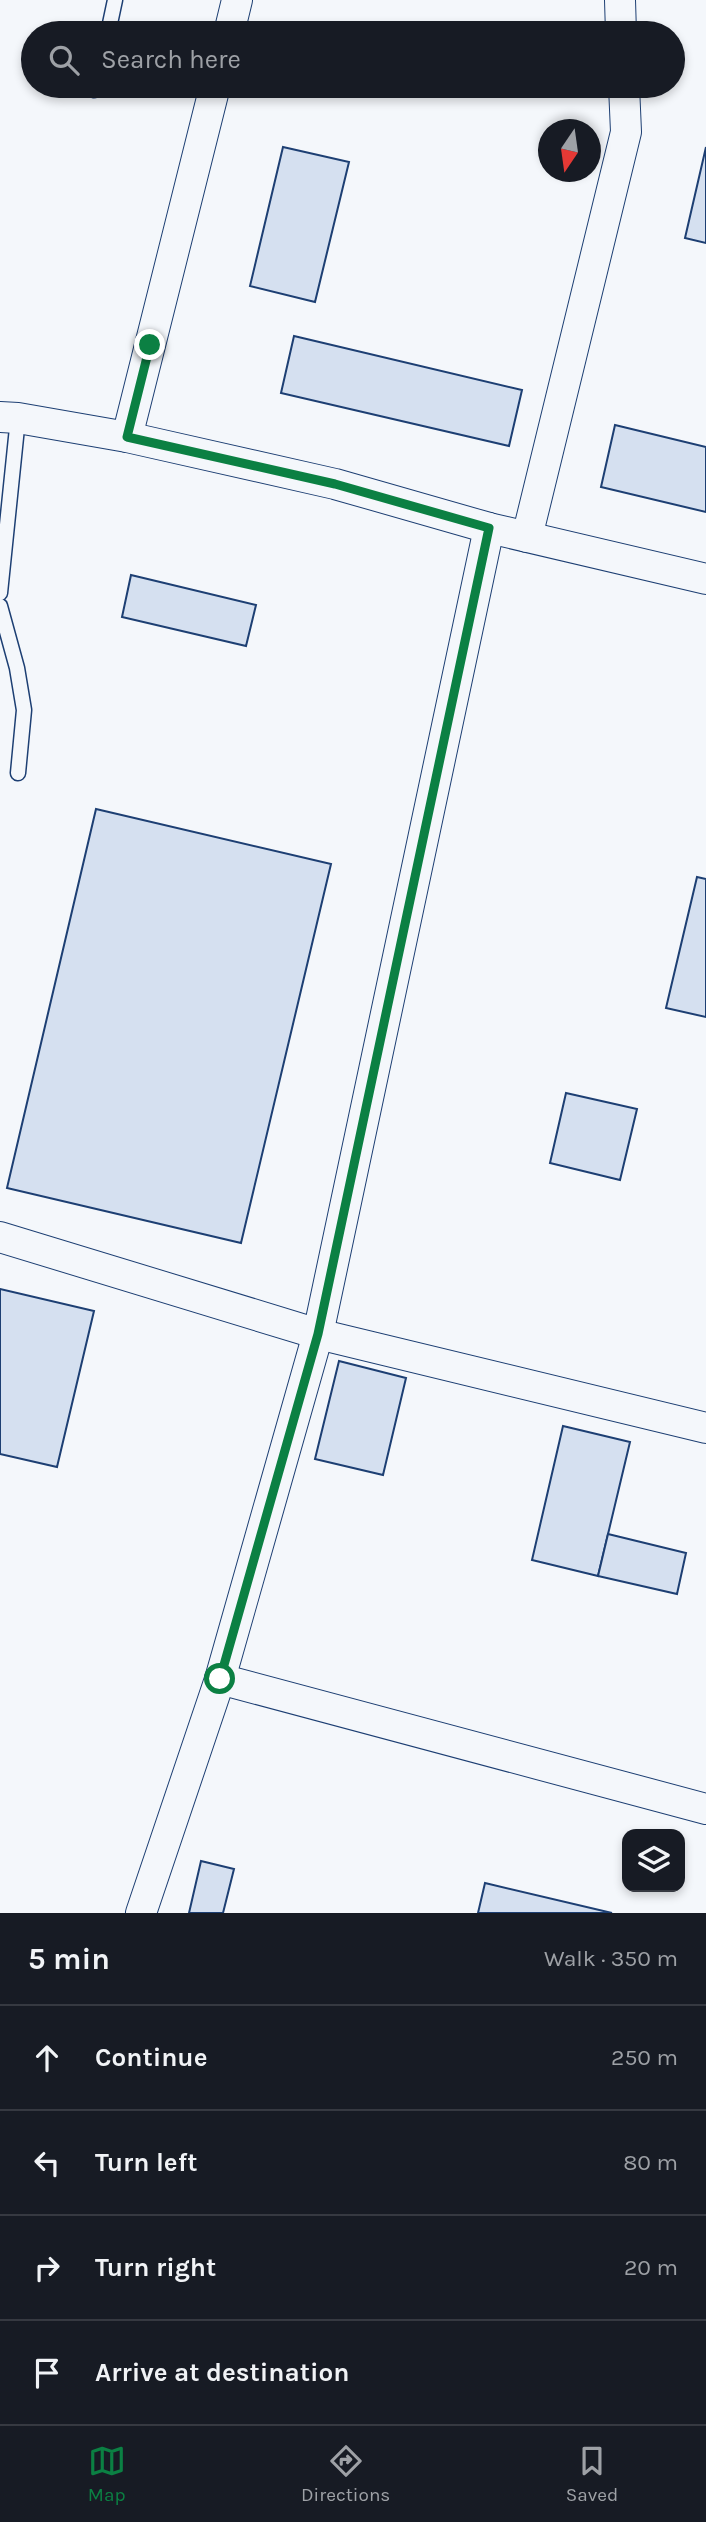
<!DOCTYPE html>
<meta charset="utf-8">
<style>
:root{--surface:#171b24;--page:#242831;--text:#f1f3f6;--muted:#9ea1a6;--line:#363941;--accent:#0b8043}
body{margin:0;font-family:Karla,sans-serif;background:var(--page);color:var(--text)}
.controls{position:absolute;right:21px;bottom:21px;display:grid;overflow:hidden;border-radius:14px;box-shadow:0 4px 10px #0003}
.controls button{width:63px;height:63px;display:grid;place-items:center;padding:0;border:0;border-bottom:2px solid var(--line);background:var(--surface);color:var(--text);font:35px sans-serif}
.compass{position:absolute;left:538px;top:119px;width:63px;height:63px;border-radius:50%;background:var(--surface);box-shadow:0 4px 10px #0003;rotate:193deg}
.stop{position:absolute;width:21px;height:21px;margin:-16px;border:5px solid #0b8043;border-radius:50%;background:#fff}
.stop.end{background:#0b8043;border-color:#fff;box-shadow:0 2px 7px #0008}
.list{margin:0;padding:0;list-style:none}
h2{display:flex;justify-content:space-between;align-items:center;height:91px;margin:0;padding:0 28px;font-size:30px}
h2 small{font-size:23px;font-weight:400;color:var(--muted)}
.list li{display:grid;grid-template-columns:46px 1fr auto;gap:21px;align-items:center;box-sizing:border-box;height:105px;padding:0 28px;border-top:2px solid var(--line)}
.list b{display:block;font-size:26px;white-space:nowrap}
.list em{font-size:23px;font-style:normal;color:var(--muted)}
.icon{flex:none;width:38px;height:38px;fill:none;stroke:currentColor;stroke-width:2;stroke-linecap:round;stroke-linejoin:round}
.map{position:relative;flex:none;width:706px;height:1913px;overflow:hidden}
.search{position:absolute;background:var(--surface);box-shadow:0 4px 10px #0003;left:21px;right:21px;top:21px;height:77px;display:flex;align-items:center;gap:18px;box-sizing:border-box;padding:0 24px;border-radius:38px;color:var(--muted);font-size:26px}
.sheet{height:511px;background:var(--surface)}
nav{display:flex;justify-content:space-around;align-items:center;box-sizing:border-box;height:98px;border-top:2px solid var(--line);background:var(--surface);font-size:19px;color:var(--muted)}
nav a{display:grid;justify-items:center;gap:4px}
nav .on{color:var(--accent)}
.map>svg:first-child{display:block}
.building{fill:#d5e0f0;stroke:#1d3f73;stroke-width:2}
.lines{fill:none;stroke-linecap:round;stroke-linejoin:round}
.service-casing{stroke:#1d3f73;stroke-width:17}
.minor-casing{stroke:#1d3f73;stroke-width:32}
.service{stroke:#f4f7fb;stroke-width:14}
.minor{stroke:#f4f7fb;stroke-width:30}
.route{stroke:#0b8043;stroke-width:9}
</style>
<div class="map">
<svg width="706" height="1913" viewBox="0 0 706 1913">
<rect width="100%" height="100%" fill="#f4f7fb"/>
<!-- building -->
<g class="building">
<path d="M 283,147 L 349,162 L 315,302 L 250,286 Z"/>
<path d="M 706,147 L 706,243 L 685,238 Z"/>
<path d="M 294,336 L 522,390 L 509,446 L 281,393 Z"/>
<path d="M 615,425 L 706,447 L 706,512 L 601,487 Z"/>
<path d="M 131,575 L 256,605 L 246,646 L 122,617 Z"/>
<path d="M 96,809 L 331,864 L 241,1243 L 7,1188 Z"/>
<path d="M 697,877 L 706,879 L 706,1017 L 666,1008 Z"/>
<path d="M 566,1093 L 637,1109 L 620,1180 L 550,1163 Z"/>
<path d="M 0,1289 L 94,1311 L 57,1467 L 0,1454 Z"/>
<path d="M 339,1361 L 406,1378 L 383,1475 L 315,1459 Z"/>
<path d="M 563,1426 L 630,1442 L 598,1576 L 532,1560 Z"/>
<path d="M 608,1534 L 686,1553 L 677,1594 L 598,1576 Z"/>
<path d="M 201,1861 L 234,1869 L 223,1913 L 189,1913 Z"/>
<path d="M 485,1883 L 612,1913 L 478,1913 Z"/>
</g>
<g class="lines">
<defs>
<g id="service">
<path d="M 108,33 L 115,0"/>
<path d="M 94,90 L 95,86"/>
<path d="M 0,593 L 18,418"/>
<path d="M 0,606 L 17,668 L 24,710 L 18,773"/>
</g>
<g id="minor">
<path d="M 620,0 L 621,33"/>
<path d="M 229,33 L 237,0"/>
<path d="M 0,417 L 18,418 L 127,437 L 335,484 L 489,528 L 706,579"/>
<path d="M 127,437 L 215,86"/>
<path d="M 527,537 L 626,132 L 624,86"/>
<path d="M 0,1237 L 318,1334 L 706,1428"/>
<path d="M 220,1679 L 706,1809"/>
<path d="M 141,1913 L 220,1679 L 318,1334 L 489,528"/>
</g>
</defs>
<!-- service casing -->
<use href="#service" class="service-casing"/>
<!-- minor casing -->
<use href="#minor" class="minor-casing"/>
<!-- service -->
<use href="#service" class="service"/>
<!-- minor -->
<use href="#minor" class="minor"/>
</g>
<g class="lines">
<!-- route -->
<path class="route" d="M 150,345 L 127,437 L 335,484 L 489,528 L 318,1334 L 220,1679"/>
</g>
</svg>
<div class="controls">
<button><svg class="icon" aria-label="layers" viewBox="0 0 24 24"><path d="M12 4l9 5-9 5-9-5zM3 14l9 5 9-5"/></svg></button>
</div>
<svg class="compass" viewBox="-18 -18 36 36"><path d="M0-13l5 13h-10z" fill="#e53935"/><path d="M0 13l5-13h-10z" fill="#9ea1a6"/></svg>
<div class="stop" style="left:220px;top:1679px"></div>
<div class="stop end" style="left:150px;top:345px"></div>
<div class="search"><svg class="icon" aria-label="search" viewBox="0 0 24 24"><circle cx="10" cy="10" r="6"/><path d="M15 15l6 6"/></svg>Search here</div>
</div>
<section class="sheet">
<h2>5 min<small>Walk · 350 m</small></h2>
<ul class="list">
<li><svg class="icon" aria-label="ahead" viewBox="0 0 24 24"><path d="M12 20V5M6 11l6-6 6 6"/></svg><div><b>Continue</b></div><em>250 m</em></li>
<li><svg class="icon" aria-label="left" viewBox="0 0 24 24"><path d="M17 20v-9H6M10 6l-5 5 5 5"/></svg><div><b>Turn left</b></div><em>80 m</em></li>
<li><svg class="icon" aria-label="right" viewBox="0 0 24 24"><path d="M7 20v-9h11M14 6l5 5-5 5"/></svg><div><b>Turn right</b></div><em>20 m</em></li>
<li><svg class="icon" aria-label="arrive" viewBox="0 0 24 24"><path d="M6 21V4h12l-3 4 3 4H6"/></svg><div><b>Arrive at destination</b></div></li>
</ul>
</section>
<nav>
<a class="on"><svg class="icon" aria-label="map" viewBox="0 0 24 24"><path d="M3 6l6-2 6 2 6-2v14l-6 2-6-2-6 2zM9 4v14M15 6v14"/></svg>Map</a>
<a><svg class="icon" aria-label="directions" viewBox="0 0 24 24"><path d="M12 3l9 9-9 9-9-9zM9 14v-3h6M13 9l2 2-2 2"/></svg>Directions</a>
<a><svg class="icon" aria-label="saved" viewBox="0 0 24 24"><path d="M7 4h10v16l-5-4-5 4z"/></svg>Saved</a>
</nav>
